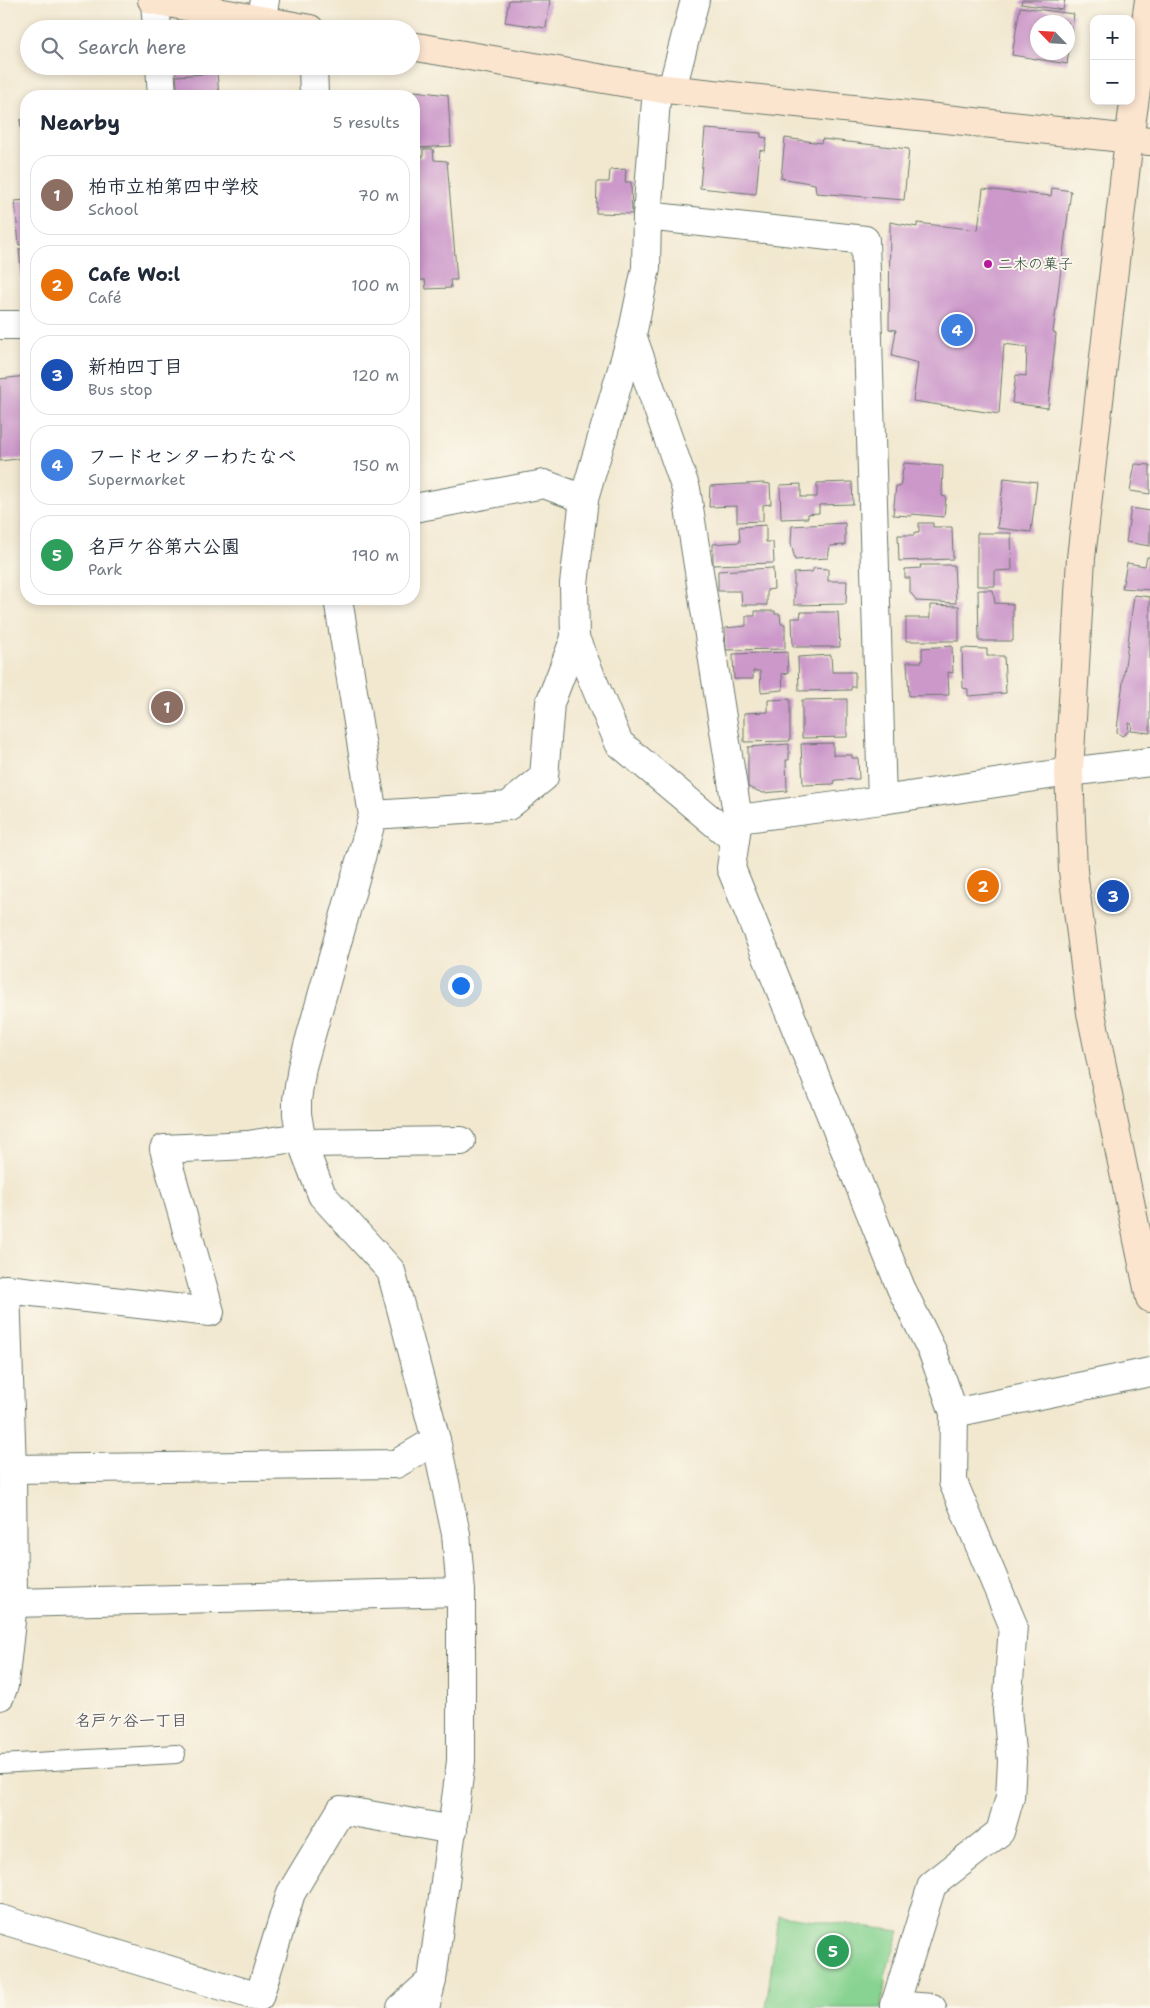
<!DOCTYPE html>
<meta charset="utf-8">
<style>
:root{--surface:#fff;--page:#f2f2f3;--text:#1f2937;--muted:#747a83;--line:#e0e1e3;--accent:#b5179e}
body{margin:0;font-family:"Shantell Sans","Klee One",sans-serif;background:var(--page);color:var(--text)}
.controls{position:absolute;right:15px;top:15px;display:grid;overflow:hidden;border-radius:10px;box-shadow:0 2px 8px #0003}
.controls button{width:45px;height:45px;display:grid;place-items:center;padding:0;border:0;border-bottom:1px solid var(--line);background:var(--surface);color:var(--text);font:25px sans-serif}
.compass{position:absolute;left:1030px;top:15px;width:45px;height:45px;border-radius:50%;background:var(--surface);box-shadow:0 2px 8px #0003;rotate:295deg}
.you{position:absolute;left:460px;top:985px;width:18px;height:18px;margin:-12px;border:4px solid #fff;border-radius:50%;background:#1a73e8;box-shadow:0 0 0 8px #1a73e833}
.badge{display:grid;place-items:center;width:32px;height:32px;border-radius:50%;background:var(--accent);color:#fff;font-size:16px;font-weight:700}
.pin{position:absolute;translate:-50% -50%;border:2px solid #fff;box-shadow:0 1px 5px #0006}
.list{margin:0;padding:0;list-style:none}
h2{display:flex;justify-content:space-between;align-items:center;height:65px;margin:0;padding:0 20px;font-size:21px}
h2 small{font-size:16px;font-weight:400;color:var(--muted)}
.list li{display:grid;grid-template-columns:32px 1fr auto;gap:15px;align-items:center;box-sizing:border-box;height:80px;margin:0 10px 10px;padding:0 10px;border:1px solid var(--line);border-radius:20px}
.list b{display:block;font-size:19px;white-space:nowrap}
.list p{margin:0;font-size:16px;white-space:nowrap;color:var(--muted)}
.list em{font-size:16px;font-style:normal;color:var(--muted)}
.icon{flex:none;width:28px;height:28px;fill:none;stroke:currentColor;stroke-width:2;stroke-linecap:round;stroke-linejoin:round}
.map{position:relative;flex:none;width:1150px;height:2008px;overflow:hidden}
.search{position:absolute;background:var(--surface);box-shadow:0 2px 8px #0003;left:20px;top:20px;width:400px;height:55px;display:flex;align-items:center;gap:12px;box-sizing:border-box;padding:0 18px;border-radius:28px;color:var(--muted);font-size:19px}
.panel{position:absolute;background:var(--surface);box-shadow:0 2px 8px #0003;left:20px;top:90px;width:400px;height:515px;border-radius:20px}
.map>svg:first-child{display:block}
.green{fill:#88d391;stroke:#548862}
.building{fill:#cc98ca;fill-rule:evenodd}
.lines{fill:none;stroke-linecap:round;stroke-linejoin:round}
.lane-casing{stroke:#69796b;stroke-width:20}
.street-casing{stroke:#69796b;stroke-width:30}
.secondary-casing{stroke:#69796b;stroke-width:30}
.lane{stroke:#fff;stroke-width:18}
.street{stroke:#fff;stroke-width:28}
.secondary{stroke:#fce5cf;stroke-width:28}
.poi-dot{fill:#b5179e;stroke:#fbf7ec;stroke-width:2}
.labels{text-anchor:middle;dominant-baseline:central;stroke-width:4;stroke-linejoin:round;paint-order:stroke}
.poi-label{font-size:15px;fill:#1f3d34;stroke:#fbf7ec;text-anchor:start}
.neighbourhood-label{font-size:16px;font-weight:bold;fill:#5c5d68;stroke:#fbf7ec}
</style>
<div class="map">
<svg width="1150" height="2008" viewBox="0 0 1150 2008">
<rect width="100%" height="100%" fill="#fbf7ec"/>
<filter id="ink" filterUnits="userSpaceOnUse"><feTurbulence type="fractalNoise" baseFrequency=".02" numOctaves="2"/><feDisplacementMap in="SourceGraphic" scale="10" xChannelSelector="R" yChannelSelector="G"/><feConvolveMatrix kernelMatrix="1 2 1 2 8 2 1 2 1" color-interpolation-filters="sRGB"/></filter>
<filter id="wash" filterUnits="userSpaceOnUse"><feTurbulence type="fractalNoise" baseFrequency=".0096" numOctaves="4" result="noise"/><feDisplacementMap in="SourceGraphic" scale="20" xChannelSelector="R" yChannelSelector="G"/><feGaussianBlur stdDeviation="1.12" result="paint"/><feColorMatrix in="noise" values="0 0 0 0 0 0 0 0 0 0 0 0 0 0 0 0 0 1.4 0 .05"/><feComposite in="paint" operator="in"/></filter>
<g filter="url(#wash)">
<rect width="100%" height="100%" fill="#f2e8d0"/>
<!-- green -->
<path class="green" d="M 778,1915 L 900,1931 L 886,1972 L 882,2008 L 766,2008 Z"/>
<g id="blocks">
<!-- building -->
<g class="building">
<path d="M 509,0 L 550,0 L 546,28 L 505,22 Z"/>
<path d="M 1022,0 L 1065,0 L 1063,10 L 1021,4 Z"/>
<path d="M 1020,7 L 1074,14 L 1067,64 L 1012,55 ZM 1038,22 L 1068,22 L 1068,52 L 1038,52 Z"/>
<path d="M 217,73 L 219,96 L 178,96 L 176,76 Z"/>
<path d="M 414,91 L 448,95 L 451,146 L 417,148 Z"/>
<path d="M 26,119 L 26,161 L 25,161 L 20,120 Z"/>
<path d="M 705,129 L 761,133 L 761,137 L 767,138 L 765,151 L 760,150 L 756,194 L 700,188 Z"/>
<path d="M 785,138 L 821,143 L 822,139 L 909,149 L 904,200 L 816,193 L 815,184 L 781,178 Z"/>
<path d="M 423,149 L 433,149 L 434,160 L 447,161 L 457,280 L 450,280 L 451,288 L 426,289 L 425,280 L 414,280 L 414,157 L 423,157 Z"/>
<path d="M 626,169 L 625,182 L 631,182 L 632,214 L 596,213 L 597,182 L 609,182 L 610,170 Z"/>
<path d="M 1052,188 L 1071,191 L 1053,332 L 1056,334 L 1048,408 L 1012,403 L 1016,375 L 1026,376 L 1027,347 L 1004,344 L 999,414 L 913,401 L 918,363 L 892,356 L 896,330 L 889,329 L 890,222 L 917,227 L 917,223 L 978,230 L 983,189 L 1051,196 Z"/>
<path d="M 26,200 L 26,244 L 19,245 L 15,201 Z"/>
<path d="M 19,249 L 26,249 L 26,301 L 24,301 Z"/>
<path d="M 26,376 L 26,458 L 0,461 L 0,379 Z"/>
<path d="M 904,463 L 943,466 L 942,496 L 946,497 L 944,517 L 912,514 L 911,516 L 893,515 L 896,486 L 900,487 Z"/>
<path d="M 1135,464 L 1150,465 L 1150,494 L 1130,491 Z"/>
<path d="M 1004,478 L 1037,482 L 1031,532 L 997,528 Z"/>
<path d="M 852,482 L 853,504 L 819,505 L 819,513 L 808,514 L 808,518 L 781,519 L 780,485 L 801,484 L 801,497 L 817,497 L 817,483 Z"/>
<path d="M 763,483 L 770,484 L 771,504 L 763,505 L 763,521 L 737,522 L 737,506 L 709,507 L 710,486 Z"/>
<path d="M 1131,508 L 1150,511 L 1150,546 L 1126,542 Z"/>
<path d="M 845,523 L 845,545 L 830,546 L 828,558 L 795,560 L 791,543 L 792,526 Z"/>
<path d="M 919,523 L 933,523 L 933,527 L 952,527 L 953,559 L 899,561 L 898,535 L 914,535 L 915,532 L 919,532 Z"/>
<path d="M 766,525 L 766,542 L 773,542 L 774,563 L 713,565 L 713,544 L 740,542 L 739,527 Z"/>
<path d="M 977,533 L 1011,533 L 1012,570 L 995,571 L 995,586 L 977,586 Z"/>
<path d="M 1147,557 L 1150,557 L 1150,590 L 1122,588 L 1127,563 L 1145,566 Z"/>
<path d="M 920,565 L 954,565 L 956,603 L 917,601 L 910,592 L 910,578 L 905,578 L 905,569 L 921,568 Z"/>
<path d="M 773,568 L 774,589 L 767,590 L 767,605 L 742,605 L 741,591 L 718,591 L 718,571 Z"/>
<path d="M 814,568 L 828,569 L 828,581 L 847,581 L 846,604 L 794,605 L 794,573 L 812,572 Z"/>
<path d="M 978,590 L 993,590 L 995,603 L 1013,604 L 1013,641 L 979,641 Z"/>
<path d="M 1134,595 L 1150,597 L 1150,733 L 1131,731 L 1132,724 L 1129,723 L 1128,732 L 1122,736 L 1117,732 L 1118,721 Z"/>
<path d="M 930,605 L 959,606 L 959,641 L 906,641 L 906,618 L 930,618 Z"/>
<path d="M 755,611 L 775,611 L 775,614 L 780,614 L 781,624 L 785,624 L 785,649 L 726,650 L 725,628 L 746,626 L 746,616 L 755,616 Z"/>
<path d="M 801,612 L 838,612 L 840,647 L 793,647 L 792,618 L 800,618 Z"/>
<path d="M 952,646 L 953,673 L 948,672 L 949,695 L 909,696 L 907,662 L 922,662 L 922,648 Z"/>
<path d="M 962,648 L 987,649 L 987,656 L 1004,656 L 1006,693 L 968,696 L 968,689 L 963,688 Z"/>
<path d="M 787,652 L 788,673 L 782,674 L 783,690 L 761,692 L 760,671 L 753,671 L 753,679 L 734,679 L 733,654 Z"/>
<path d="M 831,655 L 832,672 L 855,672 L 855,687 L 851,687 L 851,690 L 799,691 L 798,657 Z"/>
<path d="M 790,699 L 790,741 L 744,742 L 744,713 L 768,712 L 768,700 Z"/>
<path d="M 847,699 L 847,737 L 802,738 L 802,700 Z"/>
<path d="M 833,743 L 833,755 L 852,755 L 852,758 L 858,758 L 859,779 L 835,780 L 834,784 L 803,785 L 801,744 Z"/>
<path d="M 789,744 L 789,760 L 786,760 L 787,791 L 763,793 L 748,787 L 748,747 Z"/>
</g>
</g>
</g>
<g filter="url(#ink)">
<use href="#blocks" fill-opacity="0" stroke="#69796b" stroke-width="1"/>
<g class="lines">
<defs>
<path id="lane" d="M 0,1764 L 176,1754"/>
<g id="street">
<path d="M 155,1 L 157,29"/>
<path d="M 261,21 L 265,0"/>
<path d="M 160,66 L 162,96"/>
<path d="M 313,66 L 314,96"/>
<path d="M 657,88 L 647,216 L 646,268 L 632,335 L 686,489 L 738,819 L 731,868 L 901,1288 L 933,1353 L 954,1413 L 953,1482 L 1013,1625 L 1007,1710 L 1012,1761 L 1010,1797 L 1000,1832 L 932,1885 L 894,2008"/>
<path d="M 672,89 L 695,0"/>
<path d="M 647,216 L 865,240 L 882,800 L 1069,772 L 1150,762"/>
<path d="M 0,325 L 26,325"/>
<path d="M 414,508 L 544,484 L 584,499"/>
<path d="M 338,599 L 373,815 L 302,1067 L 297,1100 L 297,1114 L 302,1143 L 322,1195 L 391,1271 L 436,1440 L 456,1534 L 461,1592 L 461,1761 L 432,1980 L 425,2008"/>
<path d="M 575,638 L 619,743 L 735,840"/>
<path d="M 373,815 L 508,806 L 544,777 L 550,703 L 575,638 L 574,584 L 584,499 L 632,335"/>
<path d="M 738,819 L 882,800"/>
<path d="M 302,1143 L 461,1141"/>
<path d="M 954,1413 L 1150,1372"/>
<path d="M 12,1469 L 396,1464 L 436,1440"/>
<path d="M 13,1603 L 461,1592"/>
<path d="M 0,1696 L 4,1685 L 13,1603 L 12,1469 L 6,1289 L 210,1312 L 164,1149 L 248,1145 L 301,1137"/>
<path d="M 0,1919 L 259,1997 L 291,1893 L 341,1810 L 453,1830"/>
<path d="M 894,2005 L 932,2008"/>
<path d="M 401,2008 L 432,1980"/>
</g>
<g id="secondary">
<path d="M 152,0 L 310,29"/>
<path d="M 1149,0 L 1129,139 L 1081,558 L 1069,772 L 1073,871 L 1091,1013 L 1150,1298"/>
<path d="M 411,46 L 657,88 L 1150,141"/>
</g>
</defs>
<!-- lane casing -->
<use href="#lane" class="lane-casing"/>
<!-- street casing -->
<use href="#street" class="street-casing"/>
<!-- secondary casing -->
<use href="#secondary" class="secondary-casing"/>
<!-- lane -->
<use href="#lane" class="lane"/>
<!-- street -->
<use href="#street" class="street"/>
<!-- secondary -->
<use href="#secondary" class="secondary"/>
</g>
</g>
<!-- markers -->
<circle class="poi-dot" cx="988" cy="264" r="5"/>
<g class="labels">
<!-- poi labels -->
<g class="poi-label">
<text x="998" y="264">二木の菓子</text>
</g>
<!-- neighbourhood labels -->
<g class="neighbourhood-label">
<text x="131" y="1720">名戸ケ谷一丁目</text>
</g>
</g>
</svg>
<div class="controls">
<button>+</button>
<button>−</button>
</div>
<svg class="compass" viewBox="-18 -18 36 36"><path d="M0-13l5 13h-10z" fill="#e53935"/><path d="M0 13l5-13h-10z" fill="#747a83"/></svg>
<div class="you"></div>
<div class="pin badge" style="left:167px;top:707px;background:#8d6e63">1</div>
<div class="pin badge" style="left:983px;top:886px;background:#e8710a">2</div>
<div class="pin badge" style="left:1113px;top:896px;background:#1a4fb4">3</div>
<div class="pin badge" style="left:957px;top:330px;background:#3f7fe0">4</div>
<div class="pin badge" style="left:833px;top:1951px;background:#2e9e5b">5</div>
<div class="search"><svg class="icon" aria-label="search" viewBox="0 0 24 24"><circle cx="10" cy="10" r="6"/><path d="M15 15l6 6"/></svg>Search here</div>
<section class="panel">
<h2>Nearby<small>5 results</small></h2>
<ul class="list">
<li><span class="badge" style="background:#8d6e63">1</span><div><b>柏市立柏第四中学校</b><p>School</p></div><em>70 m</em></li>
<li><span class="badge" style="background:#e8710a">2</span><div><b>Cafe Wo:l</b><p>Café</p></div><em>100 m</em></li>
<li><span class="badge" style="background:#1a4fb4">3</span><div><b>新柏四丁目</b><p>Bus stop</p></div><em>120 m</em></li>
<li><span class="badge" style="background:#3f7fe0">4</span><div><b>フードセンターわたなべ</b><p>Supermarket</p></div><em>150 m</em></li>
<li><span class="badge" style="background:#2e9e5b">5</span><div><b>名戸ケ谷第六公園</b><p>Park</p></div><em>190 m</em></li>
</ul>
</section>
</div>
